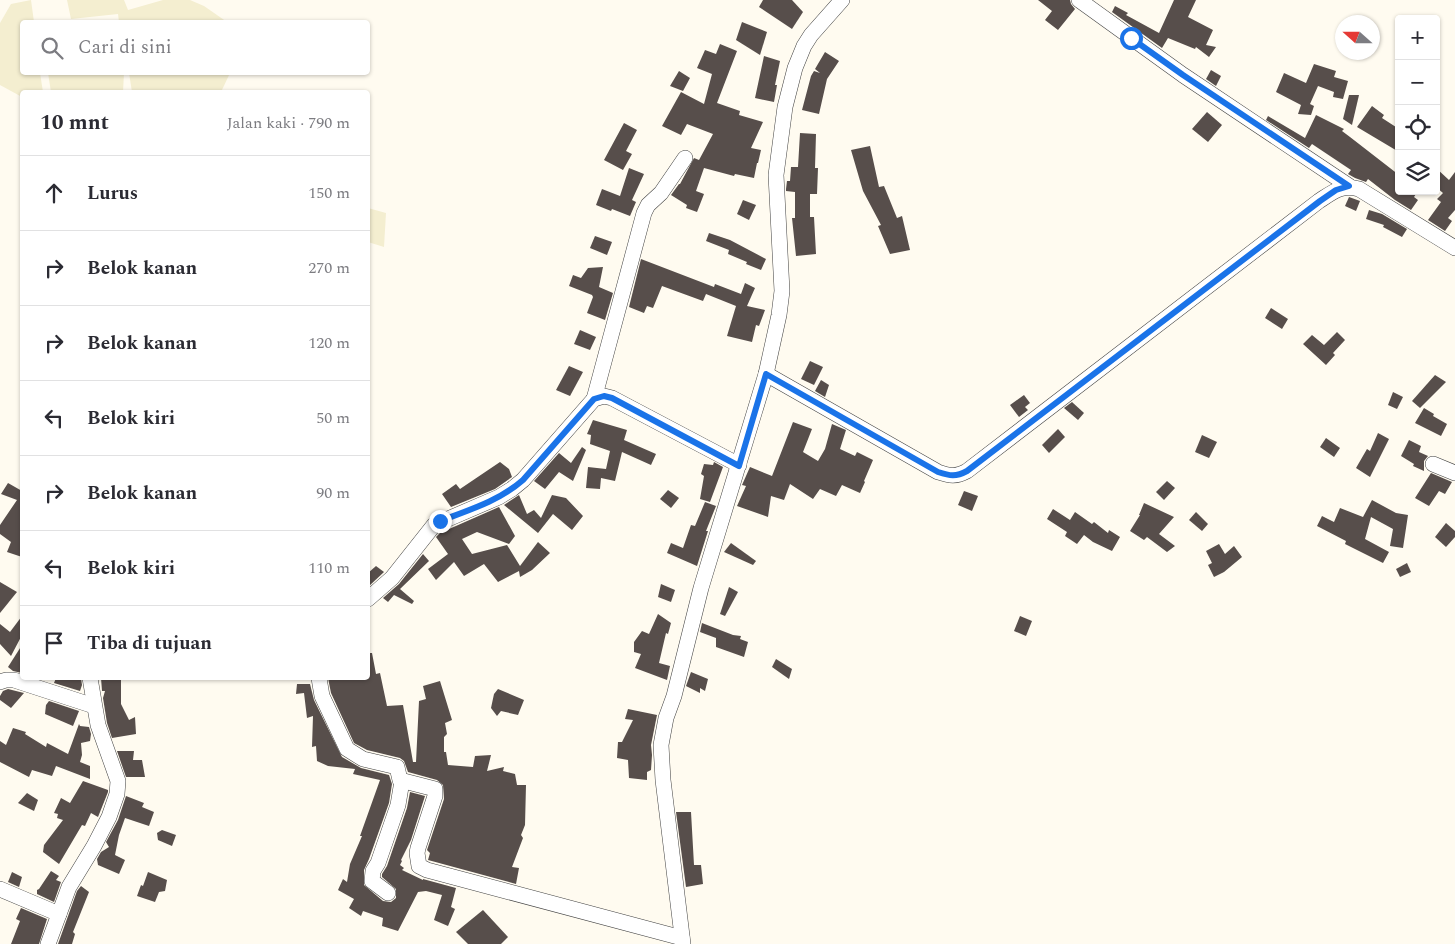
<!DOCTYPE html>
<html lang="id">
<meta charset="utf-8">
<style>
:root{--surface:#fff;--page:#f2f2f3;--text:#2b2b33;--muted:#7c7c81;--line:#e1e1e2}
body{margin:0;font-family:Spectral,serif;background:var(--page);color:var(--text)}
.controls{position:absolute;right:15px;top:15px;display:grid;overflow:hidden;border-radius:5px;box-shadow:0 1px 4px #0004}
.controls button{width:45px;height:45px;display:grid;place-items:center;padding:0;border:0;border-bottom:1px solid var(--line);background:var(--surface);color:var(--text);font:25px sans-serif}
.compass{position:absolute;left:1335px;top:15px;width:45px;height:45px;border-radius:50%;background:var(--surface);box-shadow:0 1px 4px #0004;rotate:291deg}
.stop{position:absolute;width:15px;height:15px;margin:-11px;border:4px solid #1a73e8;border-radius:50%;background:#fff}
.stop.end{background:#1a73e8;border-color:#fff;box-shadow:0 1px 5px #0008}
.list{margin:0;padding:0;list-style:none}
h2{display:flex;justify-content:space-between;align-items:center;height:65px;margin:0;padding:0 20px;font-size:21px}
h2 small{font-size:16px;font-weight:400;color:var(--muted)}
.list li{display:grid;grid-template-columns:32px 1fr auto;gap:15px;align-items:center;box-sizing:border-box;height:75px;padding:0 20px;border-top:1px solid var(--line)}
.list b{display:block;font-size:19px;white-space:nowrap}
.list em{font-size:16px;font-style:normal;color:var(--muted)}
.icon{flex:none;width:28px;height:28px;fill:none;stroke:currentColor;stroke-width:2;stroke-linecap:round;stroke-linejoin:round}
.map{position:relative;flex:none;width:1455px;height:944px;overflow:hidden}
.search{position:absolute;background:var(--surface);box-shadow:0 1px 4px #0004;left:20px;top:20px;width:350px;height:55px;display:flex;align-items:center;gap:12px;box-sizing:border-box;padding:0 18px;border-radius:5px;color:var(--muted);font-size:19px}
.panel{position:absolute;background:var(--surface);box-shadow:0 1px 4px #0004;left:20px;top:90px;width:350px;height:590px;border-radius:5px}
.map>svg:first-child{display:block}
.farmland{fill:#f4eed0}
.building{fill:#574e4b}
.lines{fill:none;stroke-linecap:round;stroke-linejoin:round}
.minor-casing{stroke:#414141;stroke-width:16}
.minor{stroke:#fff;stroke-width:15}
.route{stroke:#1a73e8;stroke-width:6}
</style>
<div class="map">
<svg width="1455" height="944" viewBox="0 0 1455 944">
<rect width="100%" height="100%" fill="#fffbf0"/>
<!-- farmland -->
<g class="farmland">
<path d="M 31,0 L 34,22 L 22,22 L 22,72 L 40,73 L 43,92 L 22,92 L 22,97 L 0,85 L 0,23 L 11,4 Z"/>
<path d="M 67,0 L 124,0 L 128,10 L 163,0 L 190,0 L 204,6 L 227,22 L 112,22 L 119,22 L 118,14 L 71,19 Z"/>
<path d="M 48,73 L 124,73 L 123,92 L 51,92 Z"/>
<path d="M 129,73 L 129,72 L 230,73 L 221,92 L 132,92 Z"/>
<path d="M 368,208 L 386,213 L 384,247 L 368,242 Z"/>
</g>
<!-- building -->
<g class="building">
<path d="M 763,0 L 792,0 L 803,12 L 792,29 L 759,7 Z"/>
<path d="M 1038,0 L 1070,0 L 1071,4 L 1075,9 L 1058,30 L 1045,20 L 1052,11 Z"/>
<path d="M 1174,0 L 1196,0 L 1188,17 L 1213,30 L 1206,45 L 1216,47 L 1209,57 L 1196,47 L 1195,49 L 1168,38 L 1162,48 L 1112,12 L 1115,6 L 1128,13 L 1126,15 L 1159,33 Z"/>
<path d="M 742,22 L 767,32 L 760,55 L 736,40 Z"/>
<path d="M 720,44 L 737,51 L 717,103 L 740,111 L 739,115 L 763,122 L 751,148 L 761,150 L 758,163 L 757,163 L 754,178 L 735,174 L 734,176 L 704,168 L 696,191 L 704,194 L 697,212 L 686,208 L 687,205 L 671,195 L 679,184 L 680,184 L 694,158 L 699,160 L 713,134 L 687,124 L 681,135 L 662,126 L 681,92 L 704,104 L 712,74 L 697,68 L 705,50 L 716,54 Z"/>
<path d="M 825,52 L 839,61 L 827,79 L 819,114 L 802,110 L 811,76 L 814,71 L 820,73 L 815,69 Z"/>
<path d="M 764,56 L 780,61 L 775,85 L 777,85 L 774,102 L 755,98 Z"/>
<path d="M 1314,64 L 1336,71 L 1334,77 L 1348,81 L 1343,99 L 1333,97 L 1334,92 L 1318,86 L 1310,104 L 1314,106 L 1311,115 L 1298,114 L 1301,105 L 1276,92 L 1284,73 L 1306,83 Z"/>
<path d="M 1211,70 L 1221,76 L 1216,86 L 1206,79 Z"/>
<path d="M 679,71 L 690,78 L 683,91 L 670,86 Z"/>
<path d="M 1349,95 L 1359,95 L 1352,125 L 1343,119 Z"/>
<path d="M 1372,106 L 1384,115 L 1382,118 L 1399,129 L 1399,152 L 1357,127 Z"/>
<path d="M 1207,112 L 1222,125 L 1208,142 L 1192,129 Z"/>
<path d="M 1316,115 L 1344,129 L 1342,131 L 1350,137 L 1349,139 L 1350,137 L 1399,175 L 1399,191 L 1418,191 L 1414,197 L 1418,200 L 1411,210 L 1395,200 L 1368,179 L 1366,182 L 1355,178 L 1348,174 L 1351,170 L 1312,144 L 1309,148 L 1266,120 L 1268,116 L 1305,138 Z"/>
<path d="M 624,123 L 637,130 L 626,151 L 632,154 L 623,170 L 604,160 Z"/>
<path d="M 800,133 L 816,134 L 815,168 L 818,168 L 817,194 L 810,194 L 810,217 L 814,217 L 816,254 L 796,256 L 792,218 L 795,218 L 795,192 L 786,191 L 786,189 L 787,181 L 790,181 L 791,167 L 798,167 Z"/>
<path d="M 870,146 L 879,187 L 884,186 L 897,218 L 902,216 L 910,250 L 890,254 L 878,226 L 881,225 L 863,191 L 851,150 Z"/>
<path d="M 629,168 L 644,174 L 632,200 L 636,202 L 630,216 L 612,209 L 611,211 L 596,205 L 602,189 L 620,196 Z"/>
<path d="M 1436,168 L 1449,180 L 1455,172 L 1455,210 L 1448,218 L 1452,221 L 1445,231 L 1428,220 L 1441,202 L 1437,199 L 1443,193 L 1436,187 Z"/>
<path d="M 1349,197 L 1360,201 L 1356,211 L 1345,206 Z"/>
<path d="M 743,200 L 756,205 L 749,220 L 737,214 Z"/>
<path d="M 1369,210 L 1382,214 L 1407,229 L 1402,237 L 1383,227 L 1384,225 L 1366,219 Z"/>
<path d="M 709,233 L 730,240 L 766,259 L 761,270 L 746,264 L 747,262 L 728,254 L 729,250 L 706,241 Z"/>
<path d="M 595,236 L 612,242 L 607,255 L 590,248 Z"/>
<path d="M 641,259 L 714,287 L 715,284 L 741,294 L 745,283 L 755,288 L 747,306 L 765,310 L 759,326 L 756,325 L 752,342 L 727,336 L 736,306 L 706,294 L 703,301 L 662,286 L 653,308 L 647,306 L 644,313 L 629,307 Z"/>
<path d="M 603,267 L 599,287 L 613,293 L 605,320 L 587,313 L 593,297 L 592,295 L 569,286 L 573,275 L 581,278 L 588,268 Z"/>
<path d="M 1271,308 L 1288,319 L 1282,329 L 1265,318 Z"/>
<path d="M 580,330 L 596,337 L 590,350 L 574,344 Z"/>
<path d="M 1337,332 L 1345,340 L 1333,353 L 1335,355 L 1326,365 L 1303,344 L 1312,335 L 1324,345 Z"/>
<path d="M 810,361 L 823,367 L 814,385 L 801,379 Z"/>
<path d="M 569,366 L 583,372 L 570,396 L 556,390 Z"/>
<path d="M 1435,375 L 1446,382 L 1420,408 L 1412,401 Z"/>
<path d="M 821,380 L 829,385 L 825,397 L 815,391 Z"/>
<path d="M 1393,392 L 1403,397 L 1397,409 L 1388,405 Z"/>
<path d="M 1024,395 L 1030,403 L 1025,407 L 1028,410 L 1019,417 L 1010,405 Z"/>
<path d="M 1072,402 L 1084,413 L 1078,420 L 1064,408 Z"/>
<path d="M 1424,408 L 1434,414 L 1433,416 L 1447,424 L 1441,436 L 1415,423 Z"/>
<path d="M 593,420 L 627,430 L 624,440 L 656,454 L 651,465 L 622,452 L 615,481 L 601,478 L 600,489 L 586,488 L 588,467 L 606,469 L 610,451 L 590,444 L 591,435 L 587,434 Z"/>
<path d="M 793,422 L 812,429 L 803,452 L 818,461 L 825,449 L 832,424 L 846,430 L 840,449 L 855,456 L 857,452 L 873,460 L 864,481 L 865,482 L 860,493 L 842,485 L 836,496 L 820,489 L 813,499 L 790,484 L 784,500 L 771,496 L 768,517 L 737,506 L 746,486 L 742,485 L 750,467 L 772,476 Z"/>
<path d="M 1058,429 L 1065,437 L 1049,453 L 1042,445 Z"/>
<path d="M 1378,433 L 1389,439 L 1370,477 L 1356,468 L 1367,449 L 1370,451 Z"/>
<path d="M 1202,435 L 1217,442 L 1209,458 L 1195,452 Z"/>
<path d="M 1326,438 L 1340,448 L 1334,457 L 1320,447 Z"/>
<path d="M 1409,440 L 1421,446 L 1419,452 L 1428,456 L 1424,461 L 1424,471 L 1413,466 L 1414,464 L 1401,456 Z"/>
<path d="M 582,447 L 586,450 L 573,481 L 559,472 L 545,489 L 534,481 L 559,453 L 571,463 Z"/>
<path d="M 500,462 L 509,469 L 512,477 L 495,489 L 451,507 L 442,494 L 456,484 L 460,489 Z"/>
<path d="M 714,462 L 723,467 L 710,502 L 700,499 L 704,476 L 701,474 L 704,464 L 713,465 Z"/>
<path d="M 1431,473 L 1452,482 L 1445,494 L 1439,491 L 1429,506 L 1415,498 Z"/>
<path d="M 1167,481 L 1175,488 L 1164,500 L 1156,492 Z"/>
<path d="M 8,483 L 22,491 L 22,557 L 7,552 L 11,542 L 0,534 L 0,525 L 17,500 L 1,494 Z"/>
<path d="M 668,490 L 679,498 L 671,508 L 660,499 Z"/>
<path d="M 964,491 L 978,496 L 972,511 L 958,505 Z"/>
<path d="M 519,495 L 527,514 L 534,510 L 541,518 L 552,495 L 566,498 L 583,516 L 572,530 L 553,514 L 538,533 L 504,505 Z"/>
<path d="M 1372,500 L 1396,513 L 1408,515 L 1403,548 L 1390,546 L 1393,529 L 1371,517 L 1365,539 L 1389,552 L 1383,563 L 1345,544 L 1346,541 L 1317,526 L 1322,516 L 1334,522 L 1340,508 L 1363,517 Z"/>
<path d="M 705,502 L 716,506 L 706,531 L 708,531 L 697,566 L 667,553 L 671,543 L 683,548 L 691,525 L 695,526 Z"/>
<path d="M 1144,503 L 1174,517 L 1159,534 L 1175,546 L 1167,552 L 1147,537 L 1144,540 L 1130,531 L 1140,515 L 1139,515 Z"/>
<path d="M 499,507 L 515,536 L 509,544 L 477,532 L 462,539 L 472,554 L 507,545 L 520,566 L 538,542 L 550,553 L 532,570 L 520,577 L 519,571 L 498,582 L 484,564 L 464,576 L 454,562 L 436,580 L 428,569 L 448,554 L 436,537 L 440,533 Z"/>
<path d="M 1053,509 L 1070,520 L 1075,512 L 1092,524 L 1094,522 L 1108,533 L 1109,530 L 1120,537 L 1112,551 L 1093,542 L 1084,535 L 1077,544 L 1065,536 L 1067,532 L 1047,519 Z"/>
<path d="M 1196,512 L 1208,524 L 1202,531 L 1189,520 Z"/>
<path d="M 1446,523 L 1455,531 L 1455,537 L 1446,547 L 1435,537 Z"/>
<path d="M 731,543 L 756,561 L 753,565 L 724,552 Z"/>
<path d="M 1219,544 L 1225,554 L 1234,546 L 1242,557 L 1224,572 L 1214,577 L 1208,565 L 1212,563 L 1206,551 Z"/>
<path d="M 423,554 L 429,561 L 400,589 L 414,601 L 412,604 L 394,595 L 388,602 L 383,598 L 399,584 Z"/>
<path d="M 1407,563 L 1411,572 L 1400,577 L 1396,569 Z"/>
<path d="M 376,566 L 384,572 L 368,587 L 368,573 Z"/>
<path d="M 0,582 L 17,592 L 0,613 Z"/>
<path d="M 661,584 L 675,590 L 671,602 L 658,597 Z"/>
<path d="M 729,587 L 738,592 L 725,616 L 720,614 Z"/>
<path d="M 658,614 L 671,623 L 668,634 L 666,633 L 659,663 L 670,666 L 667,680 L 635,668 L 641,654 L 634,652 L 634,642 L 642,631 L 649,634 Z"/>
<path d="M 22,616 L 22,635 L 11,656 L 0,644 L 0,624 L 10,632 Z"/>
<path d="M 1020,616 L 1032,621 L 1026,636 L 1014,631 Z"/>
<path d="M 702,623 L 733,635 L 741,636 L 740,639 L 748,642 L 744,657 L 716,647 L 716,638 L 700,632 Z"/>
<path d="M 22,645 L 22,673 L 13,671 L 8,667 Z"/>
<path d="M 368,653 L 372,653 L 376,674 L 380,673 L 387,706 L 403,705 L 413,762 L 416,762 L 419,701 L 426,699 L 423,686 L 440,681 L 452,720 L 445,723 L 447,734 L 444,737 L 444,752 L 446,752 L 448,765 L 473,767 L 475,756 L 491,755 L 487,771 L 504,767 L 503,771 L 515,774 L 517,785 L 526,785 L 525,825 L 521,835 L 523,838 L 512,867 L 519,868 L 516,884 L 428,860 L 430,853 L 427,850 L 444,799 L 443,785 L 437,780 L 408,772 L 404,761 L 400,758 L 367,750 L 354,743 L 331,693 L 328,678 L 368,678 Z"/>
<path d="M 776,659 L 792,669 L 789,679 L 772,667 Z"/>
<path d="M 691,672 L 708,679 L 705,691 L 700,688 L 700,693 L 686,686 Z"/>
<path d="M 56,678 L 81,678 L 82,685 L 80,691 L 54,683 Z"/>
<path d="M 101,678 L 116,678 L 116,680 L 121,680 L 121,704 L 129,720 L 135,717 L 136,734 L 112,738 L 107,723 L 103,698 L 105,691 L 102,691 Z"/>
<path d="M 297,684 L 310,684 L 314,700 L 342,757 L 361,768 L 389,775 L 392,784 L 389,803 L 369,859 L 364,870 L 364,885 L 383,901 L 391,902 L 396,898 L 396,889 L 382,877 L 382,874 L 387,866 L 407,808 L 410,792 L 425,796 L 411,840 L 401,860 L 402,861 L 400,865 L 404,868 L 402,870 L 423,880 L 423,879 L 456,888 L 451,907 L 455,909 L 448,926 L 434,920 L 442,895 L 426,891 L 418,892 L 398,931 L 382,926 L 383,918 L 363,911 L 361,916 L 349,908 L 354,899 L 338,890 L 343,879 L 347,882 L 350,864 L 362,836 L 360,836 L 380,780 L 353,774 L 355,769 L 328,766 L 317,761 L 316,746 L 312,747 L 313,716 L 307,718 L 304,693 L 296,694 Z"/>
<path d="M 8,689 L 24,693 L 11,708 L 0,700 L 0,696 L 3,691 Z"/>
<path d="M 498,689 L 524,700 L 518,715 L 501,711 L 497,716 L 491,708 L 494,694 Z"/>
<path d="M 49,701 L 79,711 L 73,726 L 45,714 L 46,705 Z"/>
<path d="M 628,709 L 657,715 L 651,745 L 652,755 L 651,770 L 647,772 L 647,780 L 629,778 L 628,760 L 617,758 L 618,742 L 622,742 L 633,720 L 625,719 Z"/>
<path d="M 79,724 L 80,726 L 89,727 L 91,734 L 90,741 L 81,743 L 82,755 L 80,762 L 90,766 L 90,779 L 56,766 L 52,776 L 32,770 L 29,777 L 0,762 L 0,741 L 6,745 L 13,728 L 26,732 L 25,734 L 46,747 L 47,743 L 68,754 Z"/>
<path d="M 117,751 L 134,751 L 133,760 L 142,760 L 145,777 L 126,777 Z"/>
<path d="M 83,781 L 108,790 L 108,792 L 98,817 L 91,813 L 85,826 L 82,825 L 59,864 L 43,852 L 44,845 L 63,820 L 57,818 L 58,814 L 54,813 L 61,798 L 70,803 Z"/>
<path d="M 27,793 L 38,800 L 34,811 L 18,803 Z"/>
<path d="M 126,796 L 144,803 L 142,807 L 154,812 L 149,826 L 125,818 L 119,835 L 115,855 L 125,860 L 119,874 L 98,865 L 97,859 L 101,852 L 109,847 L 106,842 L 118,820 Z"/>
<path d="M 676,812 L 691,812 L 694,865 L 701,865 L 703,884 L 686,887 Z"/>
<path d="M 162,830 L 176,835 L 172,846 L 158,840 L 157,833 Z"/>
<path d="M 51,871 L 59,876 L 56,880 L 61,882 L 54,902 L 37,894 L 37,890 L 39,889 Z"/>
<path d="M 12,872 L 22,877 L 19,887 L 8,882 Z"/>
<path d="M 148,872 L 167,880 L 165,891 L 159,892 L 155,902 L 137,896 L 141,885 L 143,886 Z"/>
<path d="M 81,886 L 89,892 L 73,932 L 75,934 L 72,944 L 58,944 L 77,891 Z"/>
<path d="M 21,908 L 47,919 L 39,944 L 11,944 L 20,921 L 16,919 Z"/>
<path d="M 483,910 L 508,937 L 501,944 L 468,944 L 456,932 Z"/>
</g>
<g class="lines">
<defs>
<g id="minor">
<path d="M 1079,0 L 1183,75 L 1349,186"/>
<path d="M 766,374 L 938,472 C 950,476 956,477 967,471 L 1319,201 C 1333,192 1342,184 1359,189 L 1455,248"/>
<path d="M 594,399 L 644,213 L 648,205 L 661,193 L 685,158"/>
<path d="M 1433,464 L 1455,473"/>
<path d="M 368,599 L 392,578 L 434,525 L 499,497 L 512,489 L 523,480 L 594,399 L 604,396 L 612,398 L 739,465"/>
<path d="M 319,678 L 322,696 L 347,749 L 363,759 L 397,767 L 400,780 L 435,789 L 435,796 L 418,848 L 417,853 L 419,866 L 427,870 L 682,938"/>
<path d="M 0,682 L 6,680 L 14,680 L 94,706"/>
<path d="M 0,889 L 59,914"/>
<path d="M 388,893 L 372,881 L 373,871 L 378,863 L 398,805 L 402,781"/>
<path d="M 48,944 L 69,887 L 94,846 L 109,817 L 117,794 L 118,781 L 98,725 L 90,678"/>
<path d="M 683,944 L 663,780 L 661,745 L 666,718 L 674,696 L 701,588 L 766,374 L 779,315 L 782,291 L 776,175 L 785,107 L 795,68 L 804,46 L 811,35 L 842,0"/>
</g>
</defs>
<!-- minor casing -->
<use href="#minor" class="minor-casing"/>
<!-- minor -->
<use href="#minor" class="minor"/>
</g>
<g class="lines">
<!-- route -->
<path class="route" d="M 440,521 C 469,510 499,501 523,480 L 594,399 L 604,396 L 612,398 L 739,466 L 766,374 L 938,472 C 950,476 956,477 967,471 L 1320,201 L 1336,190 L 1349,186 L 1183,75 L 1131,38"/>
</g>
</svg>
<div class="controls">
<button>+</button>
<button>−</button>
<button><svg class="icon" aria-label="locate" viewBox="0 0 24 24"><circle cx="12" cy="12" r="6"/><path d="M12 2v4M12 18v4M2 12h4M18 12h4"/></svg></button>
<button><svg class="icon" aria-label="layers" viewBox="0 0 24 24"><path d="M12 4l9 5-9 5-9-5zM3 14l9 5 9-5"/></svg></button>
</div>
<svg class="compass" viewBox="-18 -18 36 36"><path d="M0-13l5 13h-10z" fill="#e53935"/><path d="M0 13l5-13h-10z" fill="#7c7c81"/></svg>
<div class="stop" style="left:1131px;top:38px"></div>
<div class="stop end" style="left:440px;top:521px"></div>
<div class="search"><svg class="icon" aria-label="search" viewBox="0 0 24 24"><circle cx="10" cy="10" r="6"/><path d="M15 15l6 6"/></svg>Cari di sini</div>
<section class="panel">
<h2>10 mnt<small>Jalan kaki · 790 m</small></h2>
<ul class="list">
<li><svg class="icon" aria-label="ahead" viewBox="0 0 24 24"><path d="M12 20V5M6 11l6-6 6 6"/></svg><div><b>Lurus</b></div><em>150 m</em></li>
<li><svg class="icon" aria-label="right" viewBox="0 0 24 24"><path d="M7 20v-9h11M14 6l5 5-5 5"/></svg><div><b>Belok kanan</b></div><em>270 m</em></li>
<li><svg class="icon" aria-label="right" viewBox="0 0 24 24"><path d="M7 20v-9h11M14 6l5 5-5 5"/></svg><div><b>Belok kanan</b></div><em>120 m</em></li>
<li><svg class="icon" aria-label="left" viewBox="0 0 24 24"><path d="M17 20v-9H6M10 6l-5 5 5 5"/></svg><div><b>Belok kiri</b></div><em>50 m</em></li>
<li><svg class="icon" aria-label="right" viewBox="0 0 24 24"><path d="M7 20v-9h11M14 6l5 5-5 5"/></svg><div><b>Belok kanan</b></div><em>90 m</em></li>
<li><svg class="icon" aria-label="left" viewBox="0 0 24 24"><path d="M17 20v-9H6M10 6l-5 5 5 5"/></svg><div><b>Belok kiri</b></div><em>110 m</em></li>
<li><svg class="icon" aria-label="arrive" viewBox="0 0 24 24"><path d="M6 21V4h12l-3 4 3 4H6"/></svg><div><b>Tiba di tujuan</b></div></li>
</ul>
</section>
</div>
